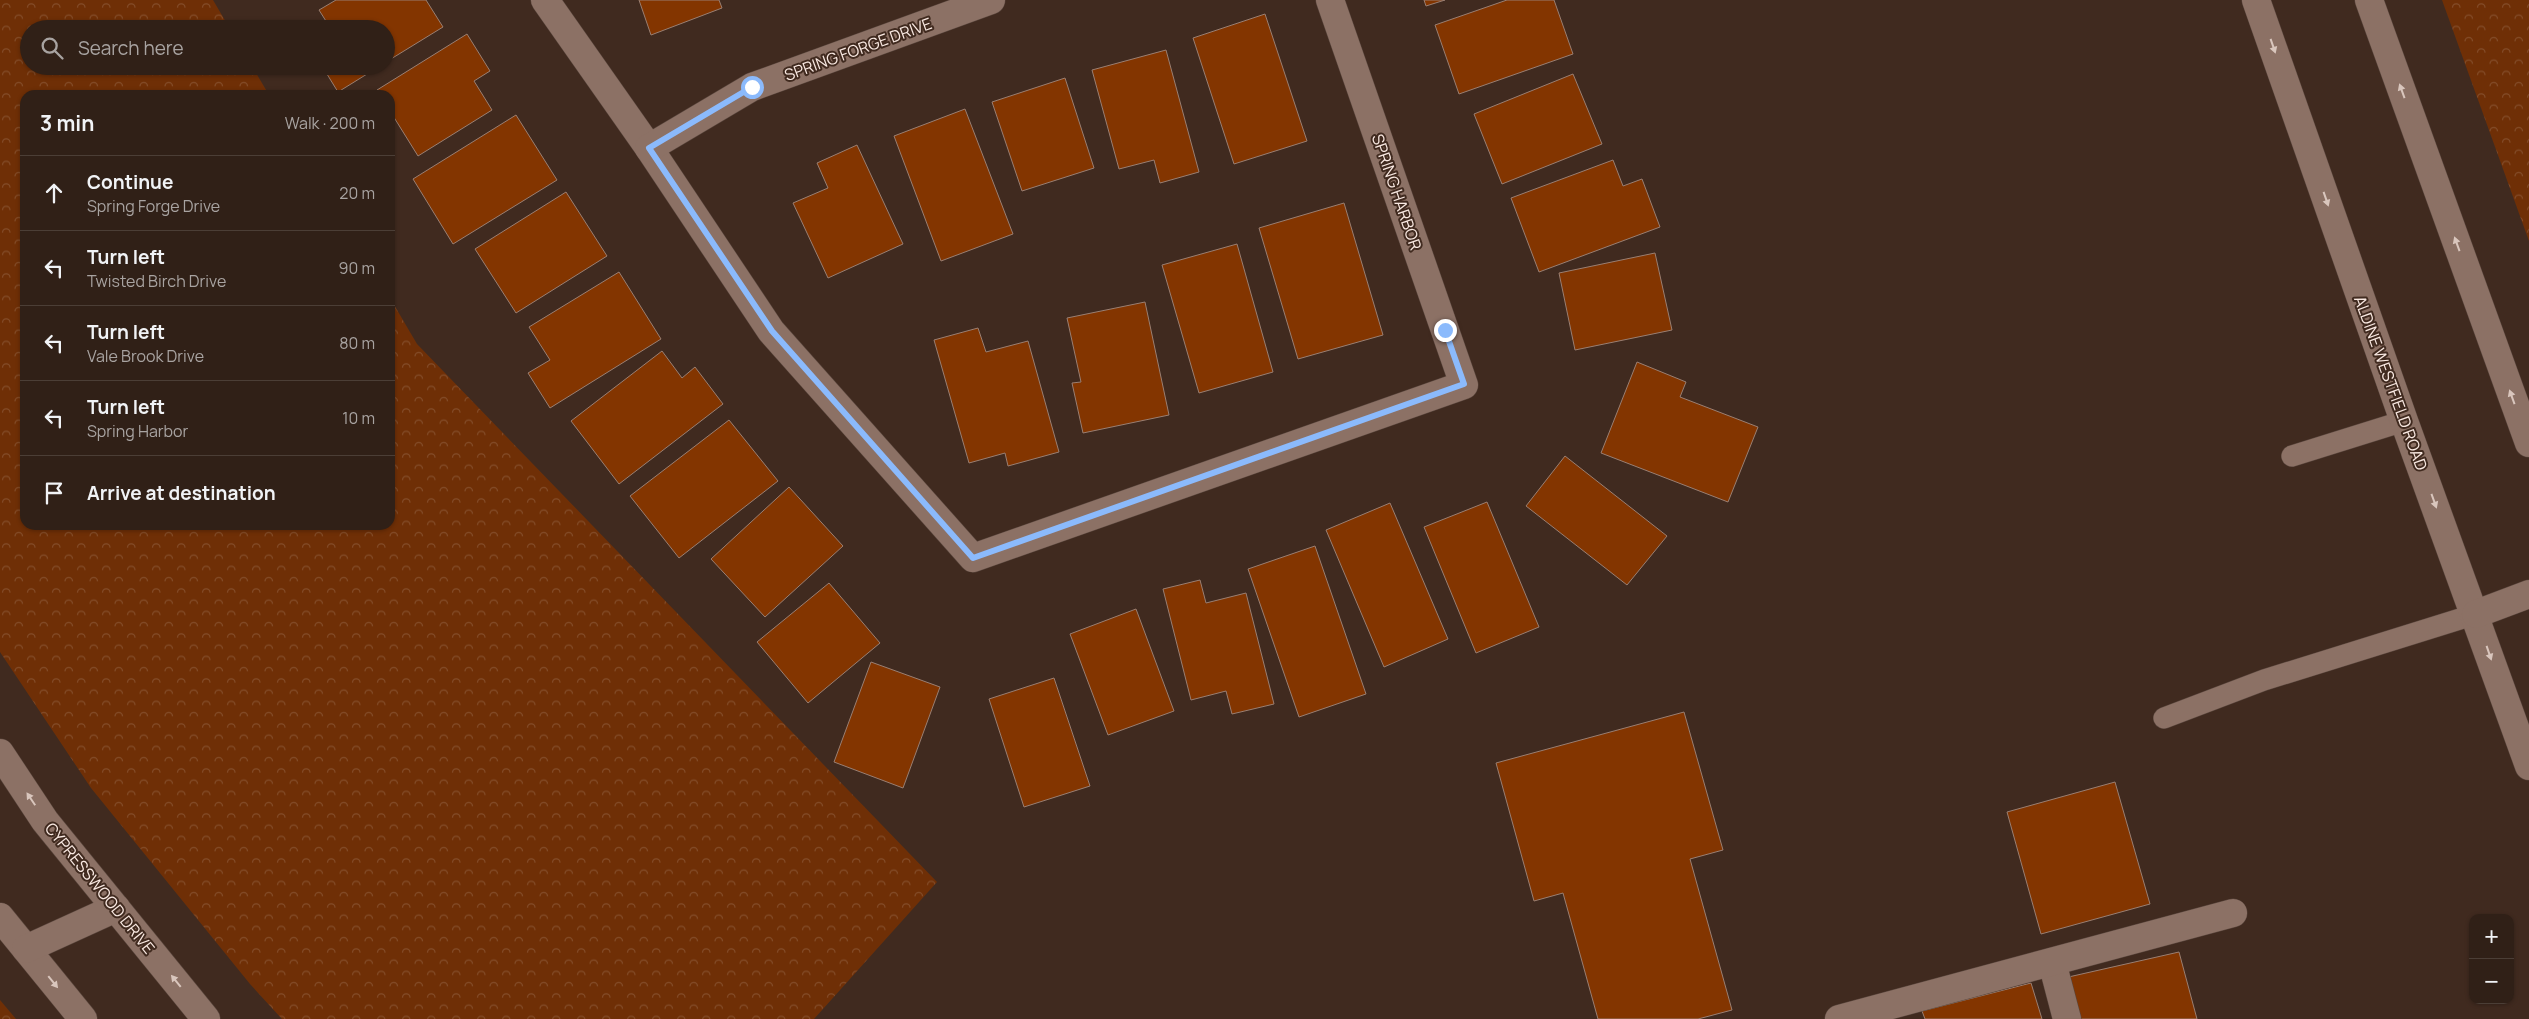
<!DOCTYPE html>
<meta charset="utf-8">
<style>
:root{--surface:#302017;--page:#3c2d24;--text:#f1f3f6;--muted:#a8a3a1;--line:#4b3e36}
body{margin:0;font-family:Manrope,sans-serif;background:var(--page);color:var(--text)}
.controls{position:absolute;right:15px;bottom:15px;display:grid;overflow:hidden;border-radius:10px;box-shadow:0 1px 4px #0004}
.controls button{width:45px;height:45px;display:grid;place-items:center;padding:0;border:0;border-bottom:1px solid var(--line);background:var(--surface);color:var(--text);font:25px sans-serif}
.stop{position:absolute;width:15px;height:15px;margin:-11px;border:4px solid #8bbafc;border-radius:50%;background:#fff}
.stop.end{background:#8bbafc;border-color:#fff;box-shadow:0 1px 5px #0008}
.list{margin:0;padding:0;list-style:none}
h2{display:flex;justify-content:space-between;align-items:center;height:65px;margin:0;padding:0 20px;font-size:21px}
h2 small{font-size:16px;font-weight:400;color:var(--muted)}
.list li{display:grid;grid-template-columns:32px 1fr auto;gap:15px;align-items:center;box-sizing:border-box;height:75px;padding:0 20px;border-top:1px solid var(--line)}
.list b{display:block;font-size:19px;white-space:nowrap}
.list p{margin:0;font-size:16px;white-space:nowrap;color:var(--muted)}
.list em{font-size:16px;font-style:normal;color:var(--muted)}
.icon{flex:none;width:28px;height:28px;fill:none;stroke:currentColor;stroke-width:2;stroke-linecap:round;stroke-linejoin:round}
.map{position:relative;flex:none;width:2529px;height:1019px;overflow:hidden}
.search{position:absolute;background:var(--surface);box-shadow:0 1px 4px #0004;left:20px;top:20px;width:375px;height:55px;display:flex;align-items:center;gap:12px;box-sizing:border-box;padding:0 18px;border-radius:28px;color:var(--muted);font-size:19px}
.panel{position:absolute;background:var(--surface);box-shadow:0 1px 4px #0004;left:20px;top:90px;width:375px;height:440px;border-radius:15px}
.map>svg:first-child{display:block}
.forest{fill:url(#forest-crowns)}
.building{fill:#833500;stroke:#9a7f72}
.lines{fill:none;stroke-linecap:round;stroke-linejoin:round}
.lane-casing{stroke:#59463d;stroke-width:22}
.street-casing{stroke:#59463d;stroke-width:29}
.secondary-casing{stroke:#59463d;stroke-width:29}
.lane{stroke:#8c7165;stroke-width:21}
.street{stroke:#8c7165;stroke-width:28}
.secondary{stroke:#8c7165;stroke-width:28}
.oneway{fill:#d9c6bd}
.route{stroke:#8bbafc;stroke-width:6}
.labels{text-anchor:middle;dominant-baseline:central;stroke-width:4;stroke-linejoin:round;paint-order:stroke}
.street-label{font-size:16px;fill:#faeae3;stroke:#402a1f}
</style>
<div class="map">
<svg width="2529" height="1019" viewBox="0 0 2529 1019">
<defs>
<pattern id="forest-crowns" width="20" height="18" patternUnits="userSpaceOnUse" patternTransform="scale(1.25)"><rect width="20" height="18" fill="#6f2f06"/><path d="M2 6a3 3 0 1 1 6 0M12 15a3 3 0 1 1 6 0" fill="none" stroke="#844d2a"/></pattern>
</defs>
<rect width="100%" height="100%" fill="#402a1f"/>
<!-- forest -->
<g class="forest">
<path d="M 0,0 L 213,0 L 230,29 L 29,29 L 29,66 L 252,66 L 269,95 L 25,95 L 25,525 L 390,525 L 390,298 L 417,344 L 937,882 L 814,1019 L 282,1019 L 250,984 L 91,788 L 0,652 Z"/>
<path d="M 2442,0 L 2529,0 L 2529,241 Z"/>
<path d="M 0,1000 L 16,1019 L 0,1019 Z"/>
</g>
<!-- building -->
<g class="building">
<path d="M 336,0 L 426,0 L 443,27 L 386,62 L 386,29 L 331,29 L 319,10 Z"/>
<path d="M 639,0 L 719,0 L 722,8 L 651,35 Z"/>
<path d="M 1424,0 L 1445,0 L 1426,6 Z"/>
<path d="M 1507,0 L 1554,0 L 1573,54 L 1459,94 L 1435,25 Z"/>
<path d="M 1265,14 L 1307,141 L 1234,164 L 1193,38 Z"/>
<path d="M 467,34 L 490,71 L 474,81 L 492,110 L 418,156 L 390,111 L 390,95 L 380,95 L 377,90 Z"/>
<path d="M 1166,50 L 1199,172 L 1160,183 L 1154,160 L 1119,169 L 1092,70 Z"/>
<path d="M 322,66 L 380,66 L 338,92 Z"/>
<path d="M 1573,74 L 1602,144 L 1502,184 L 1474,114 Z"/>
<path d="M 1065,78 L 1094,168 L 1022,191 L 992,102 Z"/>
<path d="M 965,109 L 1013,234 L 941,261 L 894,136 Z"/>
<path d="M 516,115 L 557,180 L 453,244 L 413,179 Z"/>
<path d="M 857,145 L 903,244 L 828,278 L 793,203 L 828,188 L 817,163 Z"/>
<path d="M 1613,160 L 1623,186 L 1642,179 L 1660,227 L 1539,272 L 1511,198 Z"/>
<path d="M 566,192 L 607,256 L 516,313 L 475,249 Z"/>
<path d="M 1344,203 L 1383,335 L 1298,359 L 1259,228 Z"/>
<path d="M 1237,244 L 1273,372 L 1199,393 L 1162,265 Z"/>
<path d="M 1655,253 L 1672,330 L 1575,350 L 1559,273 Z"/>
<path d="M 619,272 L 661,339 L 550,408 L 528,373 L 550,360 L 529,327 Z"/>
<path d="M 1145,302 L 1169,415 L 1083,433 L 1072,383 L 1081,382 L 1067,318 Z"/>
<path d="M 978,328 L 986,352 L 1028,341 L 1059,452 L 1008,466 L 1005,453 L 969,463 L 934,340 Z"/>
<path d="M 662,351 L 682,378 L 695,367 L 723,404 L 619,484 L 571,421 Z"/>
<path d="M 1637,362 L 1686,382 L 1680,397 L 1758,427 L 1728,502 L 1601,453 Z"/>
<path d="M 729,420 L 778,481 L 679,558 L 630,496 Z"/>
<path d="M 1565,456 L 1667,536 L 1627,585 L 1526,506 Z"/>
<path d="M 789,487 L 843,546 L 765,617 L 711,559 Z"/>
<path d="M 1487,502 L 1539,627 L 1476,653 L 1424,527 Z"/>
<path d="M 1390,503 L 1448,639 L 1384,667 L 1326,530 Z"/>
<path d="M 1315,546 L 1366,694 L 1299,717 L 1248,569 Z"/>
<path d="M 1200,580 L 1206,603 L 1246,593 L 1274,704 L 1232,714 L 1226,691 L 1191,700 L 1163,589 Z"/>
<path d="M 829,583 L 880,643 L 808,703 L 757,642 Z"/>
<path d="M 1136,609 L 1174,711 L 1108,735 L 1070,634 Z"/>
<path d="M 871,662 L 940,687 L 903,788 L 834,762 Z"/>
<path d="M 1054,678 L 1090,786 L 1024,807 L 989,699 Z"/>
<path d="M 1684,712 L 1723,850 L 1690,859 L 1732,1010 L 1698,1019 L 1598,1019 L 1563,893 L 1534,901 L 1496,763 Z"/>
<path d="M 2115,782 L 2150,904 L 2041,934 L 2007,812 Z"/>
<path d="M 2179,952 L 2197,1019 L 2075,1019 L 2064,978 Z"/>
<path d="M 2031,983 L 2042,1019 L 1925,1019 L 1922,1011 Z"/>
</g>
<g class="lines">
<defs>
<g id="lane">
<path d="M 2292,456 L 2404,421"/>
<path d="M 2164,718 L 2264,680 L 2476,614"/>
</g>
<g id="street">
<path d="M 545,0 L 649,148 L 771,331 L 973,558 L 1464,385 L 1330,0"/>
<path d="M 649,148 L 752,87 L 991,0"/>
<path d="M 2052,962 L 2067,1019"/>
<path d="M 1839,1019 L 2233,913"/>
</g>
<g id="secondary">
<path d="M 2256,0 L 2404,421 L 2529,766"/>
<path d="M 2369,0 L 2529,443"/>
<path d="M 2476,614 L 2529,594"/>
<path d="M 0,753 L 45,821 L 206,1019"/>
<path d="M 0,917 L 83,1019"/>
<path d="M 26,949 L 116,908"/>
</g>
</defs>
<!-- lane casing -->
<use href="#lane" class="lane-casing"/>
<!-- street casing -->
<use href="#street" class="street-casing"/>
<!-- secondary casing -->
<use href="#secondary" class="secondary-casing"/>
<!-- lane -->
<use href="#lane" class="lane"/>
<!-- street -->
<use href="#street" class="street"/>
<!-- secondary -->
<use href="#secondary" class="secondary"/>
</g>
<!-- one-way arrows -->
<defs><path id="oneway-solid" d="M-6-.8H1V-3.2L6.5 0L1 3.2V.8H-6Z" transform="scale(1.25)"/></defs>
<g class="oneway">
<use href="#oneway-solid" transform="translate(2273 46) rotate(71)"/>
<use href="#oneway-solid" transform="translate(2402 91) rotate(-110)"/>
<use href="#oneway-solid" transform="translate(2326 199) rotate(71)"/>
<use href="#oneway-solid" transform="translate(2457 244) rotate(-110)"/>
<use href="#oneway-solid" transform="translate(2512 397) rotate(-110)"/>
<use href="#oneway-solid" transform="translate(2434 501) rotate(70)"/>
<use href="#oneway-solid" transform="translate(2489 653) rotate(71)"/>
<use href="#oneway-solid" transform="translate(31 799) rotate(-124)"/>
<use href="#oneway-solid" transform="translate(176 981) rotate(-129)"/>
<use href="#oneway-solid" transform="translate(53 982) rotate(51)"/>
</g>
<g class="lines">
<!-- route -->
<path class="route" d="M 752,87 L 649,148 L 772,331 L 973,558 L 1464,384 L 1445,330"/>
</g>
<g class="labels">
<!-- street labels -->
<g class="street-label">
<text transform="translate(858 49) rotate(-20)">SPRING FORGE DRIVE</text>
<text transform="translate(1397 192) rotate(71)">SPRING HARBOR</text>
<text transform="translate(2391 383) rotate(70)">ALDINE WESTFIELD ROAD</text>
<text transform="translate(100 888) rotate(51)">CYPRESSWOOD DRIVE</text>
</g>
</g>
</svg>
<div class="controls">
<button>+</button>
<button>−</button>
</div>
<div class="stop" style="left:752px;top:87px"></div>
<div class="stop end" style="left:1445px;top:330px"></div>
<div class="search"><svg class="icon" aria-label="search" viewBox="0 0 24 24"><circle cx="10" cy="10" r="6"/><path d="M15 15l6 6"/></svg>Search here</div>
<section class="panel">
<h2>3 min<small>Walk · 200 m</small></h2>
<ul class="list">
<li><svg class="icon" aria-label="ahead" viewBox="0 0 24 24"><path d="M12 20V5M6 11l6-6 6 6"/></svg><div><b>Continue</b><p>Spring Forge Drive</p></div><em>20 m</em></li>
<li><svg class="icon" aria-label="left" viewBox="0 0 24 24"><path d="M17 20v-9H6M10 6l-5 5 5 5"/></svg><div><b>Turn left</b><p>Twisted Birch Drive</p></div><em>90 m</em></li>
<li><svg class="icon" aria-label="left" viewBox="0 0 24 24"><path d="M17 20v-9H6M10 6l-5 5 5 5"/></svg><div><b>Turn left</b><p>Vale Brook Drive</p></div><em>80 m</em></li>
<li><svg class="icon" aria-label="left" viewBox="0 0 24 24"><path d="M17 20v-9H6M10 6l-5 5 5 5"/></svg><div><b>Turn left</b><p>Spring Harbor</p></div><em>10 m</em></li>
<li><svg class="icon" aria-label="arrive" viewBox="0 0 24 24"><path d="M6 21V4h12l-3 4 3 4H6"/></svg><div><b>Arrive at destination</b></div></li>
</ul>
</section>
</div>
